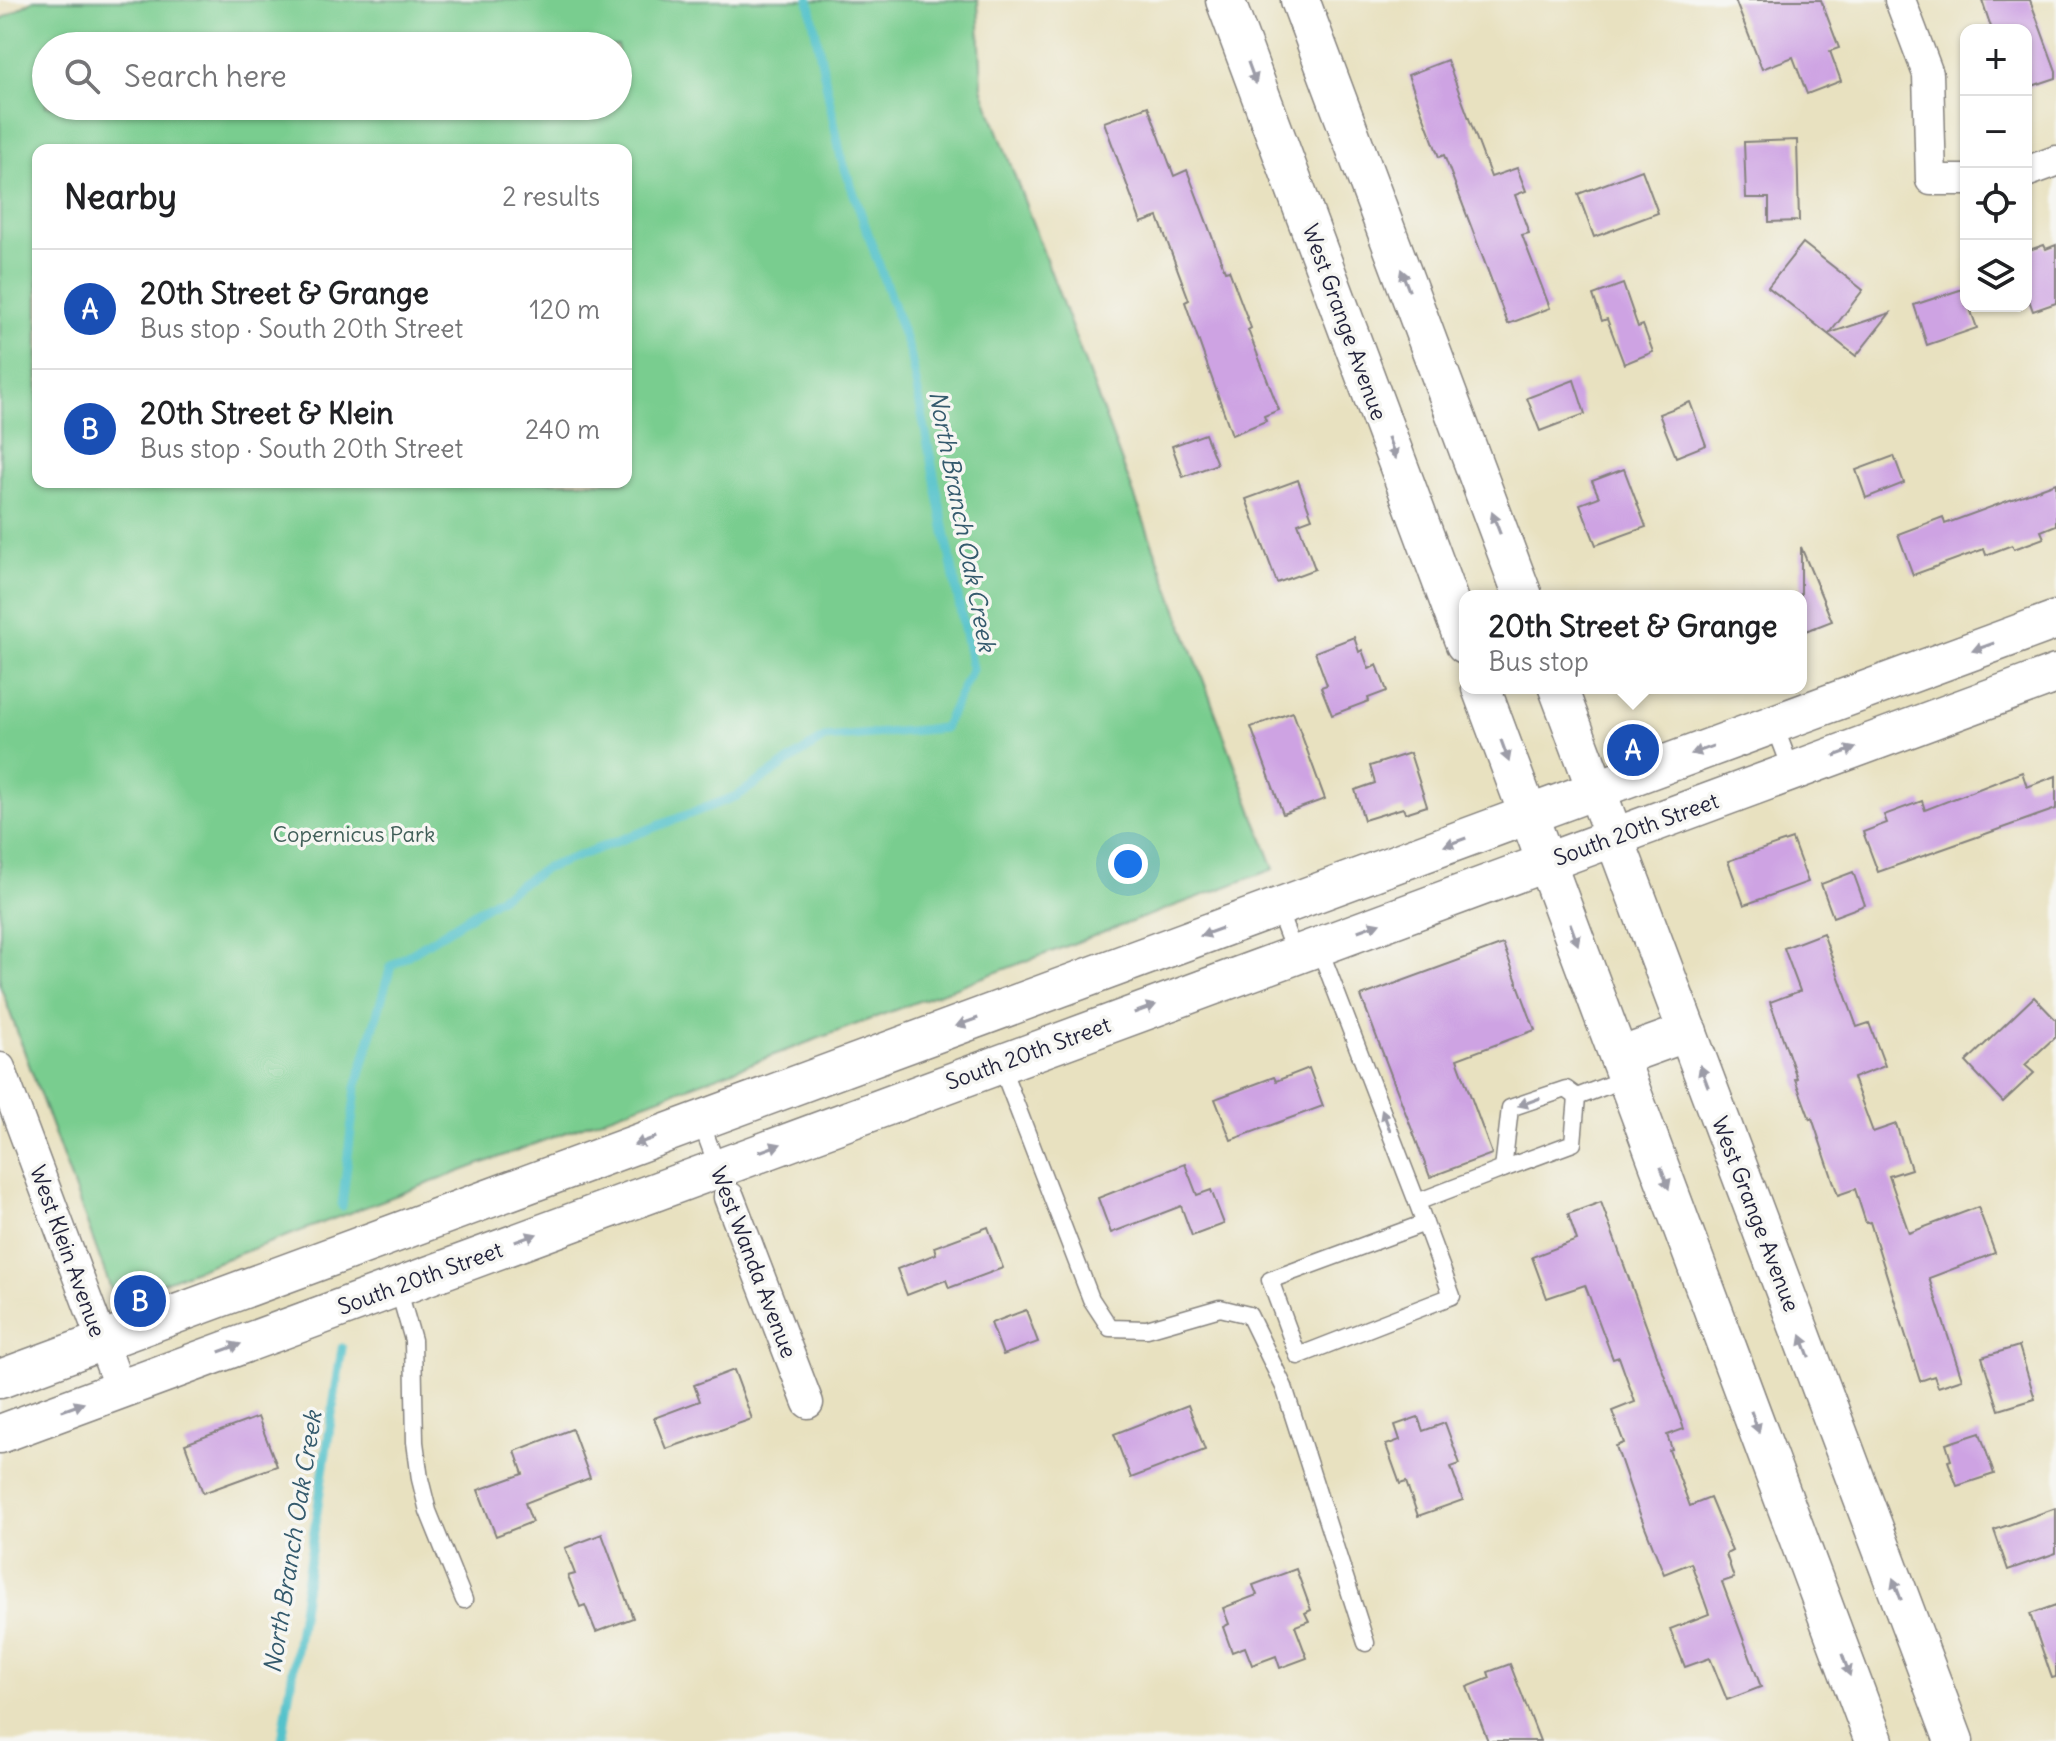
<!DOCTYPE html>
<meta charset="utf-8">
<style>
:root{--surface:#fff;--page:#f6f6f6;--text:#202124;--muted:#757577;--line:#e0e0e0;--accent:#0b8043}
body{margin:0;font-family:Delius,sans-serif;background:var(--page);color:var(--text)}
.controls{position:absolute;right:24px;top:24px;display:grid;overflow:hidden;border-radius:16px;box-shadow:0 2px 6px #0004}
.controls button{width:72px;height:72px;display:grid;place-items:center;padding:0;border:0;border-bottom:2px solid var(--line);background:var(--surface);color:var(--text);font:40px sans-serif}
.you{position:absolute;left:1128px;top:864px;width:28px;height:28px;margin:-20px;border:6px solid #fff;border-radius:50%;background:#1a73e8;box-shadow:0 0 0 12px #1a73e833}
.badge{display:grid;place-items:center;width:52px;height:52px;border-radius:50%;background:var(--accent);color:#fff;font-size:26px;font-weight:700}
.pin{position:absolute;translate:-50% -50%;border:4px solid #fff;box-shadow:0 2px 8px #0006}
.popup{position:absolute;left:1459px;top:590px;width:348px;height:104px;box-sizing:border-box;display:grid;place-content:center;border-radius:16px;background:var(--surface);filter:drop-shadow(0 2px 6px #0005);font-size:26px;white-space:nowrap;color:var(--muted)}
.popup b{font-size:30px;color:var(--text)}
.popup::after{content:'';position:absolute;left:50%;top:100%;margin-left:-16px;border:16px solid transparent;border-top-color:var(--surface)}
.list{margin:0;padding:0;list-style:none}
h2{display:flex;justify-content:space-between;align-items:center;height:104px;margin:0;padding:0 32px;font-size:34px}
h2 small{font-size:26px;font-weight:400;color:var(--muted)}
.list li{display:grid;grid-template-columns:52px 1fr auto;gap:24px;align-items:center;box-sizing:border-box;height:120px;padding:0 32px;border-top:2px solid var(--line)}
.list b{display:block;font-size:30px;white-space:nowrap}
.list p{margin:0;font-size:26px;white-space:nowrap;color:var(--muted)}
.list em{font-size:26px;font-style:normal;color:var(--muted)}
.icon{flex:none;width:44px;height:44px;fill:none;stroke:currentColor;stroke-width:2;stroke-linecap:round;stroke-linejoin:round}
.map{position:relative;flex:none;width:2056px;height:1741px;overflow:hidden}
.search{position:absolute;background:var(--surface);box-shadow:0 2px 6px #0004;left:32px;top:32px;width:600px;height:88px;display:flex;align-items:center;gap:20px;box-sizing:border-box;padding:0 28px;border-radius:44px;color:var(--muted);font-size:30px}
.panel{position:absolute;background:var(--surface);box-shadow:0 2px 6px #0004;left:32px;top:144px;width:600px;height:344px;border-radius:16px}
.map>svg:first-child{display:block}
.green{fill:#79cd8f;stroke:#4e7865;stroke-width:2;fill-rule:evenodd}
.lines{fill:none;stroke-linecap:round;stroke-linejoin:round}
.stream{stroke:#55c2cb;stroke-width:9}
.building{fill:#cea3e3}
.service-casing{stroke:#85827e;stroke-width:19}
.minor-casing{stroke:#85827e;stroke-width:33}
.tertiary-casing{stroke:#85827e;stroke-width:41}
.service{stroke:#fff;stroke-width:16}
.minor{stroke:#fff;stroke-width:30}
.tertiary{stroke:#fff;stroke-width:38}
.oneway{fill:#9c9ca7}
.labels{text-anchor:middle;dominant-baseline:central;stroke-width:7;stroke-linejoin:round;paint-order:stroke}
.street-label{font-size:22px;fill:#22223b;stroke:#f6f6f2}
.park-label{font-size:22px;fill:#405e58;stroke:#f6f6f2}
.water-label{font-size:24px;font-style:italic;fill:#345a6d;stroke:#f6f6f2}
</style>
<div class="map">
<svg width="2056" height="1741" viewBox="0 0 2056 1741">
<rect width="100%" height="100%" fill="#f6f6f2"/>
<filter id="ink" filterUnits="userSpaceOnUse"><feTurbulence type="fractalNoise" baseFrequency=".0125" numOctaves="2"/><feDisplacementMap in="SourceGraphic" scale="16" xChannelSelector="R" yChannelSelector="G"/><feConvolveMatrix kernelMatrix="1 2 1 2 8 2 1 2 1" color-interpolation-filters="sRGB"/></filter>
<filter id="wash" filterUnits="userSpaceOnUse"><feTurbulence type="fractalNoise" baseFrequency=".006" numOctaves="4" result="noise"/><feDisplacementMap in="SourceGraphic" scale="32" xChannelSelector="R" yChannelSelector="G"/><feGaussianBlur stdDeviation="1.8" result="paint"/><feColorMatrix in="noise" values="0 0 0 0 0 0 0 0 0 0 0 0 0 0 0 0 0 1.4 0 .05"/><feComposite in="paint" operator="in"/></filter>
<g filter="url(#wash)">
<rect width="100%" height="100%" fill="#e8e1c0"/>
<!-- green -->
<path class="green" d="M 34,0 L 978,0 L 982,88 L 1274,869 L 115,1300 L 0,985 L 0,20 ZM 618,46 L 618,106 L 46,106 L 46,46 ZM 38,150 L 626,150 L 626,482 L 38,482 Z"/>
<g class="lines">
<!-- stream -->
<g class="stream">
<path d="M 342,1206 L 356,1088 L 391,966 L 544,869 L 737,796 L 824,738 L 944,728 L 972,669 L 910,353 L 841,157 L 809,0"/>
<path d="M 282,1741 L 342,1348"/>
</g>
</g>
<g id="blocks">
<!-- building -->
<g class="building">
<path d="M 1735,0 L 1821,0 L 1839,48 L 1830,51 L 1841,81 L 1807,94 L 1793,57 L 1762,69 Z"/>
<path d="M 1982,0 L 2030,0 L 2056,71 L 2056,78 L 2026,88 L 2026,30 L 1992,30 Z"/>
<path d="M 1447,60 L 1491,177 L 1517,168 L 1526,191 L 1515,195 L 1529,233 L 1522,235 L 1550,308 L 1508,324 L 1444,155 L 1439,157 L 1408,75 Z"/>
<path d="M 1148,106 L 1174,176 L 1187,170 L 1225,271 L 1229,270 L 1251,328 L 1248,330 L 1279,410 L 1264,416 L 1266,421 L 1232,435 L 1185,302 L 1189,300 L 1158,217 L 1141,223 L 1104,122 Z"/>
<path d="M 1797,140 L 1799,221 L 1769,222 L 1769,198 L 1746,198 L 1744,142 Z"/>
<path d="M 1642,170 L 1658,213 L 1594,237 L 1578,194 Z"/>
<path d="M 1803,243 L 1863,290 L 1830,333 L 1890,313 L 1856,356 L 1768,287 Z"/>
<path d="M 2044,245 L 2046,249 L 2056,245 L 2056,303 L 2033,311 L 2026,292 L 2026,251 Z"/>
<path d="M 1623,284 L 1638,327 L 1643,325 L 1653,352 L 1624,364 L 1607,319 L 1602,321 L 1593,295 Z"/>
<path d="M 1966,288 L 1966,306 L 1969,306 L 1977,328 L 1927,345 L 1914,305 Z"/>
<path d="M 1574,380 L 1585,414 L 1540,431 L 1527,398 Z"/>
<path d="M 1690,402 L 1706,445 L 1676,457 L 1659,414 Z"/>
<path d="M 1205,434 L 1217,464 L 1183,477 L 1172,446 Z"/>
<path d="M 1894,456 L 1904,483 L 1866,498 L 1856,470 Z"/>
<path d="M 1624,469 L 1646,527 L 1596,545 L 1580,504 L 1599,497 L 1592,481 Z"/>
<path d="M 1298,480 L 1312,518 L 1298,523 L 1315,569 L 1277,583 L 1246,499 Z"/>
<path d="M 2056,483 L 2056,525 L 2041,531 L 2044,538 L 2014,549 L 2012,545 L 1986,555 L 1984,549 L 1913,575 L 1898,534 L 1943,517 L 1945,524 Z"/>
<path d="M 1801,547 L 1832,621 L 1801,633 Z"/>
<path d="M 1354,637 L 1359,652 L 1362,650 L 1369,669 L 1377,665 L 1387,691 L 1368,698 L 1369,701 L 1332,715 L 1321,687 L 1327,685 L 1315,652 Z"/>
<path d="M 1293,712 L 1325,799 L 1283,814 L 1251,727 Z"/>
<path d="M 1410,753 L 1427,806 L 1405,813 L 1403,808 L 1364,820 L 1355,790 L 1375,783 L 1370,766 Z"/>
<path d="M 2022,772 L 2027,787 L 2056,776 L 2056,809 L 1878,872 L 1863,832 L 1887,823 L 1884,815 L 1922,801 L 1925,810 Z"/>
<path d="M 1792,839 L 1808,882 L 1744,905 L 1728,861 Z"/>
<path d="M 1853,872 L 1865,905 L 1833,917 L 1821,884 Z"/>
<path d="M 1823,933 L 1857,1027 L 1869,1023 L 1885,1066 L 1853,1078 L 1873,1132 L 1896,1124 L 1911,1169 L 1889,1176 L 1909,1233 L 1978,1207 L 1995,1253 L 1929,1278 L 1962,1379 L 1938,1387 L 1934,1376 L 1920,1381 L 1870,1222 L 1866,1223 L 1855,1189 L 1838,1195 L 1812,1118 L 1810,1119 L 1795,1079 L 1797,1078 L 1770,1002 L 1800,991 L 1784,948 Z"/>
<path d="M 1503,944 L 1535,1030 L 1457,1059 L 1492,1154 L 1430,1177 L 1361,996 Z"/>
<path d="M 2034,997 L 2056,1020 L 2056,1036 L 2025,1065 L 2034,1073 L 2003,1102 L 1966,1062 Z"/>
<path d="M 1309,1068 L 1323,1106 L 1231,1140 L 1215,1099 L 1274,1077 L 1276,1081 Z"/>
<path d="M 1185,1164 L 1197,1195 L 1211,1190 L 1224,1224 L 1192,1236 L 1181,1206 L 1111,1233 L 1098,1198 Z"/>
<path d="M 1601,1202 L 1684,1429 L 1667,1435 L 1672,1449 L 1669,1450 L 1690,1506 L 1710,1498 L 1732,1551 L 1726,1554 L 1734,1578 L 1722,1582 L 1761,1687 L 1727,1700 L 1710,1658 L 1685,1667 L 1670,1629 L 1709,1614 L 1691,1563 L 1664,1574 L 1634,1499 L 1616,1446 L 1624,1443 L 1612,1411 L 1635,1402 L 1619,1357 L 1613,1359 L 1585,1285 L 1547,1298 L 1532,1257 L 1577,1240 L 1568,1214 Z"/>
<path d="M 988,1227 L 1003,1268 L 949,1288 L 946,1280 L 907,1295 L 897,1269 L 936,1254 L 934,1247 Z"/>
<path d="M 1026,1310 L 1038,1342 L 1003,1355 L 991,1323 Z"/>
<path d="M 2019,1346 L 2035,1399 L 1999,1410 L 1982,1357 Z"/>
<path d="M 734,1370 L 752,1419 L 666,1449 L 654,1418 L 700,1401 L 694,1385 Z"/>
<path d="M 1188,1405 L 1205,1450 L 1131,1478 L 1114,1434 Z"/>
<path d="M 258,1417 L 277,1466 L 203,1493 L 185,1444 Z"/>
<path d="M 1418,1417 L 1423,1431 L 1445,1423 L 1460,1464 L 1451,1467 L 1463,1500 L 1418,1516 L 1406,1482 L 1400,1484 L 1386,1445 L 1400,1440 L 1395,1425 Z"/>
<path d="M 572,1429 L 590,1478 L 525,1503 L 532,1522 L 496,1536 L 478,1490 L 523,1474 L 515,1451 Z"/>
<path d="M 1980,1433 L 1994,1474 L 1957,1486 L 1948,1461 L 1951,1460 L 1946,1444 Z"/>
<path d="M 2056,1508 L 2056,1553 L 2008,1570 L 1994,1530 Z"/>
<path d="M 602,1534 L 633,1618 L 596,1632 L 585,1605 L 580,1607 L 568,1576 L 575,1574 L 565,1548 Z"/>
<path d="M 1296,1569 L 1311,1610 L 1305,1613 L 1309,1621 L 1295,1626 L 1307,1658 L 1280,1668 L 1276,1656 L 1252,1665 L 1245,1647 L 1232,1652 L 1223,1627 L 1229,1624 L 1223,1608 L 1257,1595 L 1253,1585 Z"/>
<path d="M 2056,1605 L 2056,1677 L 2052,1678 L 2030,1614 Z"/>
<path d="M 1510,1664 L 1540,1741 L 1488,1741 L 1467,1687 L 1490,1678 L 1488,1672 Z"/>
</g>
</g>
</g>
<g filter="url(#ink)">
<use href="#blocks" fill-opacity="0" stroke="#85827e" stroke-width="2"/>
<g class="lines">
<defs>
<g id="service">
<path d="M 1774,724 L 1792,771"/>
<path d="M 1277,907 L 1295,954"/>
<path d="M 1318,945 L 1417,1202 L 1503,1169 L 1510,1108 L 1566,1089 L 1577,1097 L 1627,1078"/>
<path d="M 1000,1063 L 1091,1299 L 1110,1328 L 1147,1329 L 1220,1308 L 1249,1315 L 1284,1387 L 1366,1643"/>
<path d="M 700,1120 L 719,1171"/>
<path d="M 1503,1169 L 1573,1143 L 1577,1097"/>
<path d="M 1417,1202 L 1452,1296 L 1298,1356 L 1270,1280 L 1425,1223"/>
<path d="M 398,1288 L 413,1340 L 415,1442 L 420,1479 L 428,1511 L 464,1600"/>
</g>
<g id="minor">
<path d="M 1900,0 L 1928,74 L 1931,180 L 1966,180"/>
<path d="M 2026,172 L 2056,161"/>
<path d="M 0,1068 L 120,1389"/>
<path d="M 729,1197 L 808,1403"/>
</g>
<g id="tertiary">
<path d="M 1225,0 L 1465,644"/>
<path d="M 1300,0 L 1523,596"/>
<path d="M 1481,688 L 1874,1741"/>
<path d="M 1558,688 L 1954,1741"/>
<path d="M 1619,1057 L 1688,1032"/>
<path d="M 0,1379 L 2056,620"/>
<path d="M 0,1434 L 2056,674"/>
</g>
</defs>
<!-- service casing -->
<use href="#service" class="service-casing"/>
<!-- minor casing -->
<use href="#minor" class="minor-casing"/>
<!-- tertiary casing -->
<use href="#tertiary" class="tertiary-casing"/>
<!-- service -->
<use href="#service" class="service"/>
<!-- minor -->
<use href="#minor" class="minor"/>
<!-- tertiary -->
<use href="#tertiary" class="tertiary"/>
</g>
<!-- one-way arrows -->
<defs><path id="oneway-solid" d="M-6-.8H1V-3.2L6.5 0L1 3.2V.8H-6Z" transform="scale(2)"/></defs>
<g class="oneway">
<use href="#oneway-solid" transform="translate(1252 73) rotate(70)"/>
<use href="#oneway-solid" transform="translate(1405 280) rotate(-111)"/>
<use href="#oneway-solid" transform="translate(1392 448) rotate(70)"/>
<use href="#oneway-solid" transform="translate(1496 523) rotate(-111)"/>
<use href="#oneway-solid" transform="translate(1983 647) rotate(160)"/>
<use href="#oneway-solid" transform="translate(1702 750) rotate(160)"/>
<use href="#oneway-solid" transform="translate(1505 751) rotate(70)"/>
<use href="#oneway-solid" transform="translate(1845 752) rotate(-20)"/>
<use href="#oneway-solid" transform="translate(1455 842) rotate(160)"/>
<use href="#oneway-solid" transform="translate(1369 927) rotate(-20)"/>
<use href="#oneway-solid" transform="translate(1211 932) rotate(160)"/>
<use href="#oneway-solid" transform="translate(1574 934) rotate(70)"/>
<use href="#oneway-solid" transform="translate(1145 1009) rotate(-20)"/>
<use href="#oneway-solid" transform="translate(967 1022) rotate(160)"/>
<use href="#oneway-solid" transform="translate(1704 1076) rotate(-111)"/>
<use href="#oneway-solid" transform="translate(1529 1102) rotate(161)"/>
<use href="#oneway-solid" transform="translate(1386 1120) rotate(-111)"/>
<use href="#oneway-solid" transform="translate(645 1141) rotate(160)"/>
<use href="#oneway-solid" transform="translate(770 1148) rotate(-20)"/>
<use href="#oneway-solid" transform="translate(1665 1178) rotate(70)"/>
<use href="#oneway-solid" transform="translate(526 1238) rotate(-20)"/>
<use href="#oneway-solid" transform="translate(1805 1346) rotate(-111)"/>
<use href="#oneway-solid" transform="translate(230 1348) rotate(-20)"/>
<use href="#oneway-solid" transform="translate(73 1407) rotate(-20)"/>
<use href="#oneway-solid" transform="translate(1755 1422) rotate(70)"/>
<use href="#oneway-solid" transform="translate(1897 1589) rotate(-111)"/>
<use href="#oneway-solid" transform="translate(1846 1665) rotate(70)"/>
</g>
</g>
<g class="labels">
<!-- street labels -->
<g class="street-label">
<text transform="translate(1345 322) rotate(70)">West Grange Avenue</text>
<text transform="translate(1636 829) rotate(-20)">South 20th Street</text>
<text transform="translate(1028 1053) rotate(-20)">South 20th Street</text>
<text transform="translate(1756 1214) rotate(69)">West Grange Avenue</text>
<text transform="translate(68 1251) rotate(70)">West Klein Avenue</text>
<text transform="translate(754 1262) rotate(69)">West Wanda Avenue</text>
<text transform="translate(420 1278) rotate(-20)">South 20th Street</text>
</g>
<!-- park labels -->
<g class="park-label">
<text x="354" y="834">Copernicus Park</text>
</g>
<!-- water labels -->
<g class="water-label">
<text transform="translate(963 521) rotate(79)">North Branch Oak Creek</text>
<text transform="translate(292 1542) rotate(-81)">North Branch Oak Creek</text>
</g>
</g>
</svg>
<div class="controls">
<button>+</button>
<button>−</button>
<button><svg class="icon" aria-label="locate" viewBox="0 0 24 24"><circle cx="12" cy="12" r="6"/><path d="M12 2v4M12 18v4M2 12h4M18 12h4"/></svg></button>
<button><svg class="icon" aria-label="layers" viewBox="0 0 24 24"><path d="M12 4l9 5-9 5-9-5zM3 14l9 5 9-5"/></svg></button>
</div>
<div class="you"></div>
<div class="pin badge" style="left:1633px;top:750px;background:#1a4fb4">A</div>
<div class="popup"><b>20th Street &amp; Grange</b>Bus stop</div>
<div class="pin badge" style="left:140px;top:1301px;background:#1a4fb4">B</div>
<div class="search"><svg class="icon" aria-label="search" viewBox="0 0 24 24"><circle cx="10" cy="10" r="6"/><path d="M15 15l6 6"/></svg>Search here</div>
<section class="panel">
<h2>Nearby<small>2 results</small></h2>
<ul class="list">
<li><span class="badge" style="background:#1a4fb4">A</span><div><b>20th Street &amp; Grange</b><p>Bus stop · South 20th Street</p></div><em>120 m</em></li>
<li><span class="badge" style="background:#1a4fb4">B</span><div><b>20th Street &amp; Klein</b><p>Bus stop · South 20th Street</p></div><em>240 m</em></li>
</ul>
</section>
</div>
